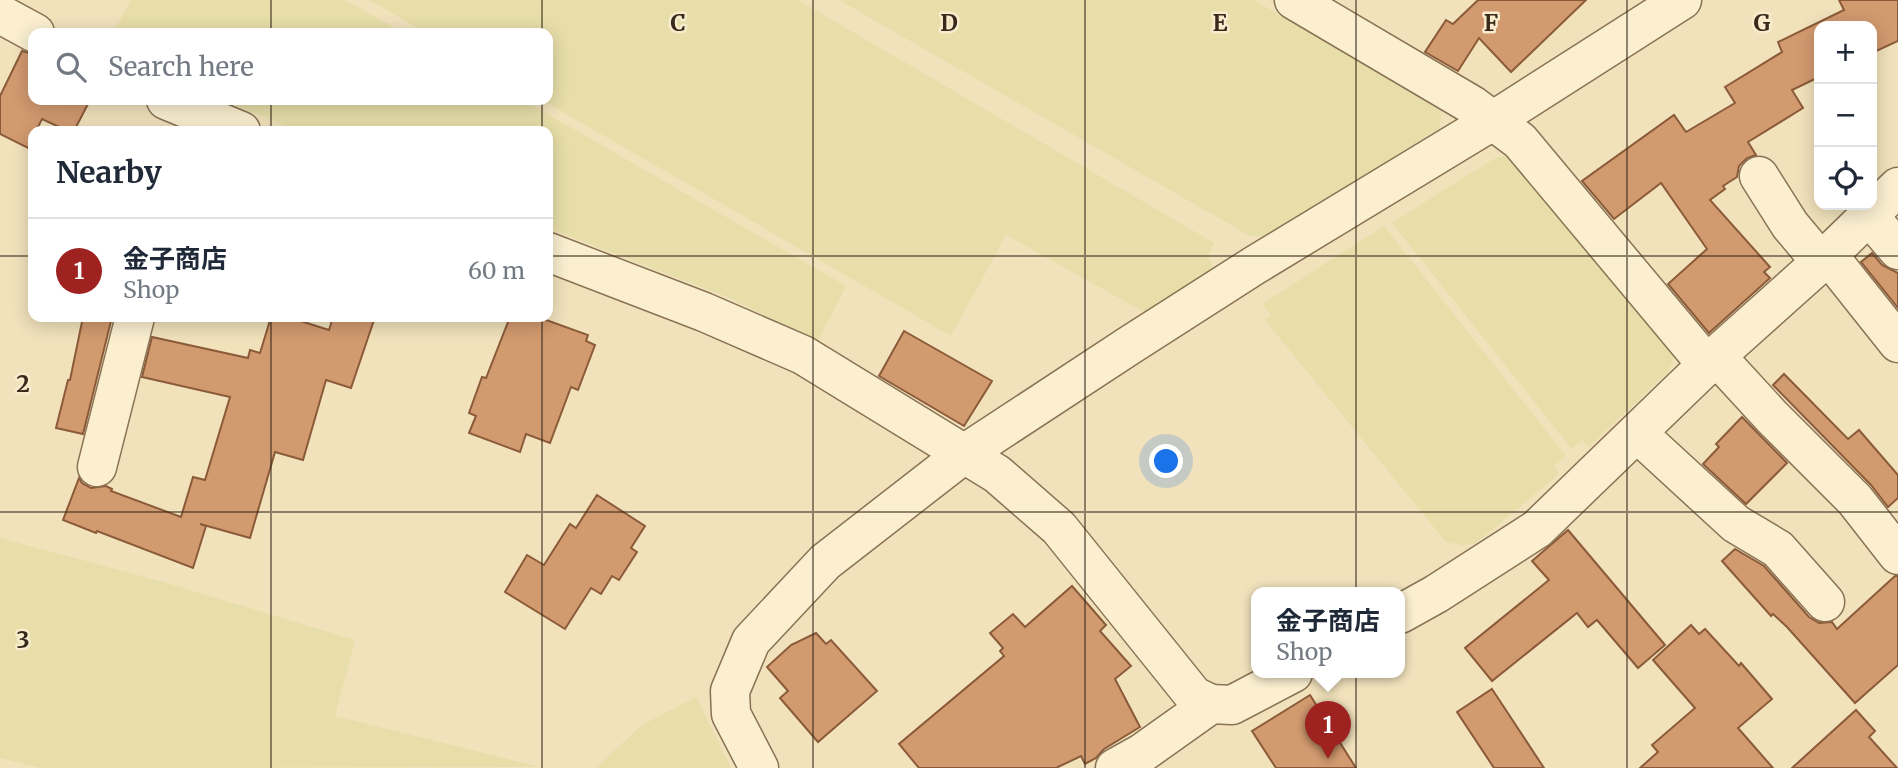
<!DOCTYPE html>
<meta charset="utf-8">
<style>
:root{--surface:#fff;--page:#f6f6f7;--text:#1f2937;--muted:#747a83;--line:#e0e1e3;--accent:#9d2220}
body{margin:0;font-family:Merriweather,"Noto Sans JP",serif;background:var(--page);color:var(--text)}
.controls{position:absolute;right:21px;top:21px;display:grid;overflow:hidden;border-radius:14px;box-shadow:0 4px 18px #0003}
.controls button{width:63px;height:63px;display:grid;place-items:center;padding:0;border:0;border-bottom:2px solid var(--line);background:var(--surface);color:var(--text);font:35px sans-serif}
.you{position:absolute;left:1167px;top:462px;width:24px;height:24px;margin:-18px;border:5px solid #fff;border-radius:50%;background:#1a73e8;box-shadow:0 0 0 10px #1a73e833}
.badge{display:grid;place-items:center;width:46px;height:46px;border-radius:50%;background:var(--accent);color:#fff;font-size:23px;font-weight:700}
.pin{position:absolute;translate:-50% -58px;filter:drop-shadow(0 2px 4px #0008)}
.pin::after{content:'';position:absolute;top:37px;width:24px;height:21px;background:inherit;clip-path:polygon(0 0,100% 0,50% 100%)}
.popup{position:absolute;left:1251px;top:587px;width:154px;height:91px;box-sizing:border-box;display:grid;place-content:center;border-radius:14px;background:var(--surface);filter:drop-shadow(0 2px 5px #0005);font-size:23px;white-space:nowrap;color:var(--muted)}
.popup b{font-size:26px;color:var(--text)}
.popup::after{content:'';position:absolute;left:50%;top:100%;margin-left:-14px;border:14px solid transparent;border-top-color:var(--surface)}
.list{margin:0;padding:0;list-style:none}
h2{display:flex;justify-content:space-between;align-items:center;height:91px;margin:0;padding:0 28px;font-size:30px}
h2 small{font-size:23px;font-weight:400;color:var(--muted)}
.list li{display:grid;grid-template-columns:46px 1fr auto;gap:21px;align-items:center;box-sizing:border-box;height:105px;padding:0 28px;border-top:2px solid var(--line)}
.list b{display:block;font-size:26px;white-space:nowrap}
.list p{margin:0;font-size:23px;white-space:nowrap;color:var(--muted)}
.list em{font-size:23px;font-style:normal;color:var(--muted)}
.icon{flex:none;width:38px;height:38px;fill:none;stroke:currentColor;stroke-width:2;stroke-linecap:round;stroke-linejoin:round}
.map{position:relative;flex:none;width:1898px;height:768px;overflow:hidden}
.search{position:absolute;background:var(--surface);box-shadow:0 4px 18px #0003;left:28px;top:28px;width:525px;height:77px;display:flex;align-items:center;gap:18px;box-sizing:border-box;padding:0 24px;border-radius:14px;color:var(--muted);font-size:26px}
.panel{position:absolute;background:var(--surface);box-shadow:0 4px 18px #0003;left:28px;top:126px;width:525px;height:196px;border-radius:14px}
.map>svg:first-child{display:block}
.farmland{fill:#e7dea9}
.building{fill:#d29a6f;stroke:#8b5b39;stroke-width:2}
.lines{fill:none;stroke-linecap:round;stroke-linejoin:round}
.minor-casing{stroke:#8a7255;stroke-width:41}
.minor{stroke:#fbefd0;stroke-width:38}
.grid{fill:none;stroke:#38291b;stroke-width:2;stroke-opacity:0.55}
.grid-label{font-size:23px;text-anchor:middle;font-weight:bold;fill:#38291b;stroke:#f8eccd;stroke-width:5;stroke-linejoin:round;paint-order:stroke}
</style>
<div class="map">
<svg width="1898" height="768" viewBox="0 0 1898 768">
<rect width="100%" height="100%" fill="#f1e2bc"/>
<!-- farmland -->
<g class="farmland">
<path d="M 131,0 L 345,0 L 404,33 L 113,33 Z"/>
<path d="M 369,0 L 798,0 L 1214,243 L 1208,257 L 1214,269 L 1144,312 L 1006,235 L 951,336 L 542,100 L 548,100 L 548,33 L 427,33 Z"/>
<path d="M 839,0 L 1254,0 L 1441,111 L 1440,128 L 1265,236 L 1250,236 Z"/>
<path d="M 221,100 L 523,100 L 846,286 L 818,341 L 727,297 L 548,228 L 548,131 L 298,131 Z"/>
<path d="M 1503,156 L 1520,157 L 1674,346 L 1674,356 L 1669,371 L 1589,447 L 1582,440 L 1572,449 L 1392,223 L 1461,179 L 1494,159 Z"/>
<path d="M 1384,226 L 1566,456 L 1554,466 L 1559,474 L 1475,544 L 1461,545 L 1446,542 L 1265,320 L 1271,315 L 1262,304 Z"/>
<path d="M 0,538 L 160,581 L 355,640 L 335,716 L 540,767 L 41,768 L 0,758 Z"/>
<path d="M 696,697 L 731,768 L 596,768 L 642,725 Z"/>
</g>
<!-- building -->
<g class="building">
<path d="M 1478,0 L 1586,0 L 1511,72 L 1479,38 L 1458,71 L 1425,52 L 1446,20 L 1453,24 Z"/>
<path d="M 1839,0 L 1898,0 L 1898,41 L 1872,53 L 1872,26 L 1819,26 L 1819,77 L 1792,90 L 1803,108 L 1748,142 L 1756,155 L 1747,158 L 1739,166 L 1737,177 L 1723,186 L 1725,189 L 1710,200 L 1770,267 L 1764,272 L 1770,278 L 1709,333 L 1668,284 L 1707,249 L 1661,183 L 1614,219 L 1582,181 L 1674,115 L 1686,132 L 1735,103 L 1725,87 L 1782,52 L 1778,42 L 1844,10 Z"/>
<path d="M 22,51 L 33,54 L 33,100 L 90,100 L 74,131 L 68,131 L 42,119 L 36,131 L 33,131 L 33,137 L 28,148 L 0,134 L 0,96 Z"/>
<path d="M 1872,253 L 1882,265 L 1898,273 L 1898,308 L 1861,262 Z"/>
<path d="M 83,317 L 112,317 L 83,434 L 56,428 L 68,380 L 70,380 Z"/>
<path d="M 271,317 L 288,317 L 329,330 L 333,317 L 375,317 L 351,388 L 326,380 L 303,460 L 275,452 L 250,538 L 200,524 L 206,526 L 193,568 L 97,531 L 96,533 L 63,520 L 79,478 L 82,483 L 91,488 L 106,486 L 112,489 L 111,491 L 181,517 L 193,477 L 205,480 L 230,397 L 142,377 L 152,337 L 248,358 L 250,350 L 260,353 Z"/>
<path d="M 510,317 L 538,317 L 588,335 L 586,341 L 595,345 L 578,390 L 571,387 L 550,443 L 526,434 L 520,452 L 469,433 L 476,416 L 469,413 L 482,377 L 486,378 Z"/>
<path d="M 904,331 L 992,381 L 964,426 L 879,376 Z"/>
<path d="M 1784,374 L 1848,439 L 1859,430 L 1898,475 L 1898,498 L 1888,507 L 1871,485 L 1773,385 Z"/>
<path d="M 1742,417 L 1787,463 L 1746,504 L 1703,464 L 1719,447 L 1716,444 Z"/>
<path d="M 597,495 L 645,526 L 631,548 L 637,552 L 619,580 L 612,576 L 601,594 L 591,588 L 565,629 L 505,592 L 527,555 L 544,565 L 570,524 L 576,528 Z"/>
<path d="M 1568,530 L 1665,645 L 1638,668 L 1597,620 L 1588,627 L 1577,613 L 1492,681 L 1465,648 L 1549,580 L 1532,561 Z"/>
<path d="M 1735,549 L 1764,566 L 1809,617 L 1819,623 L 1832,622 L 1837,629 L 1895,576 L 1898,576 L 1898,665 L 1855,703 L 1787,627 L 1773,614 L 1771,616 L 1722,561 Z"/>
<path d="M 1072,586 L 1106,625 L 1100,631 L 1131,666 L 1115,679 L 1140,727 L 1104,749 L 1096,758 L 1085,764 L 1081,756 L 1056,768 L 919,768 L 899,744 L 1004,656 L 1000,651 L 1003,648 L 990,633 L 1013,614 L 1025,627 Z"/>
<path d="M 1691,625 L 1699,634 L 1705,629 L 1739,666 L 1741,663 L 1772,699 L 1738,728 L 1773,768 L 1640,768 L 1658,752 L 1652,745 L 1695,708 L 1653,660 Z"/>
<path d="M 816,633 L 826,644 L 831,640 L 877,691 L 818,742 L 780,698 L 788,691 L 767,667 L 791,645 Z"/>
<path d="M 1492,689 L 1544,768 L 1494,768 L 1457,712 Z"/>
<path d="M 1310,695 L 1356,768 L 1276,768 L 1252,731 Z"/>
<path d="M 1856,710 L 1875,731 L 1869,737 L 1897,768 L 1792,768 Z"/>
</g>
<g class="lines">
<defs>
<g id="minor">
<path d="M 1294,0 L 1472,105 L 1520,141 L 1708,366"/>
<path d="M 0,14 L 35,33"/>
<path d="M 166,100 L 241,131"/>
<path d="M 1759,176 L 1790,225 L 1821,262"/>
<path d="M 1869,216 L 1898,250"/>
<path d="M 548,252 L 704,312 L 803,355 L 997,474 L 1059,528 L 1194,696 L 1211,704 L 1232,705 L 1293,673"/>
<path d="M 1828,255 L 1898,343"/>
<path d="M 1716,356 L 1772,417 L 1855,500 L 1898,555"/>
<path d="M 1637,433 L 1736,524 L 1778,549 L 1825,602"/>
<path d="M 97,467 L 135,317"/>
<path d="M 1400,614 L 1436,594 L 1537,529 L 1716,356 L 1821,262 L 1898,187"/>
<path d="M 759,768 L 731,714 L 730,691 L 751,641 L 825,562 L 964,454 L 1130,345 L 1255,265 L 1494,120 L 1682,0"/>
<path d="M 1115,768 L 1142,753 L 1211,704"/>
</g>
</defs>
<!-- minor casing -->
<use href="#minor" class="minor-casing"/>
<!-- minor -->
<use href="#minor" class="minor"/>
</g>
<!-- grid -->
<path class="grid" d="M 271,0 L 271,33M 542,0 L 542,33M 813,0 L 813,768M 1085,0 L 1085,768M 1356,0 L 1356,768M 1627,0 L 1627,768M 271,100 L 271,131M 542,100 L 542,131M 0,256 L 33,256M 548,256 L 1898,256M 271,317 L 271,768M 542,317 L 542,768M 0,512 L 1898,512"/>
<g class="grid-label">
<text x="678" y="31">C</text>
<text x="949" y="31">D</text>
<text x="1220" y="31">E</text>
<text x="1491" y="31">F</text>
<text x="1762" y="31">G</text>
<text x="23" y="392">2</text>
<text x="23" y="648">3</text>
</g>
</svg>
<div class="controls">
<button>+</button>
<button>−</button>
<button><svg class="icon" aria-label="locate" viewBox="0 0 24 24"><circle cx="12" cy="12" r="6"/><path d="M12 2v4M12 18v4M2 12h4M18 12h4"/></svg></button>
</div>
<div class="you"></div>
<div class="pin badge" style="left:1328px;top:759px">1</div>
<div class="popup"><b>金子商店</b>Shop</div>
<div class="search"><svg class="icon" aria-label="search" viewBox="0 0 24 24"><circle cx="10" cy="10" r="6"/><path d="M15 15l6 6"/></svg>Search here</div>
<section class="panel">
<h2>Nearby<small></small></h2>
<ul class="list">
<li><span class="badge">1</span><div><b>金子商店</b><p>Shop</p></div><em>60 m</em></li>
</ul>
</section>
</div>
